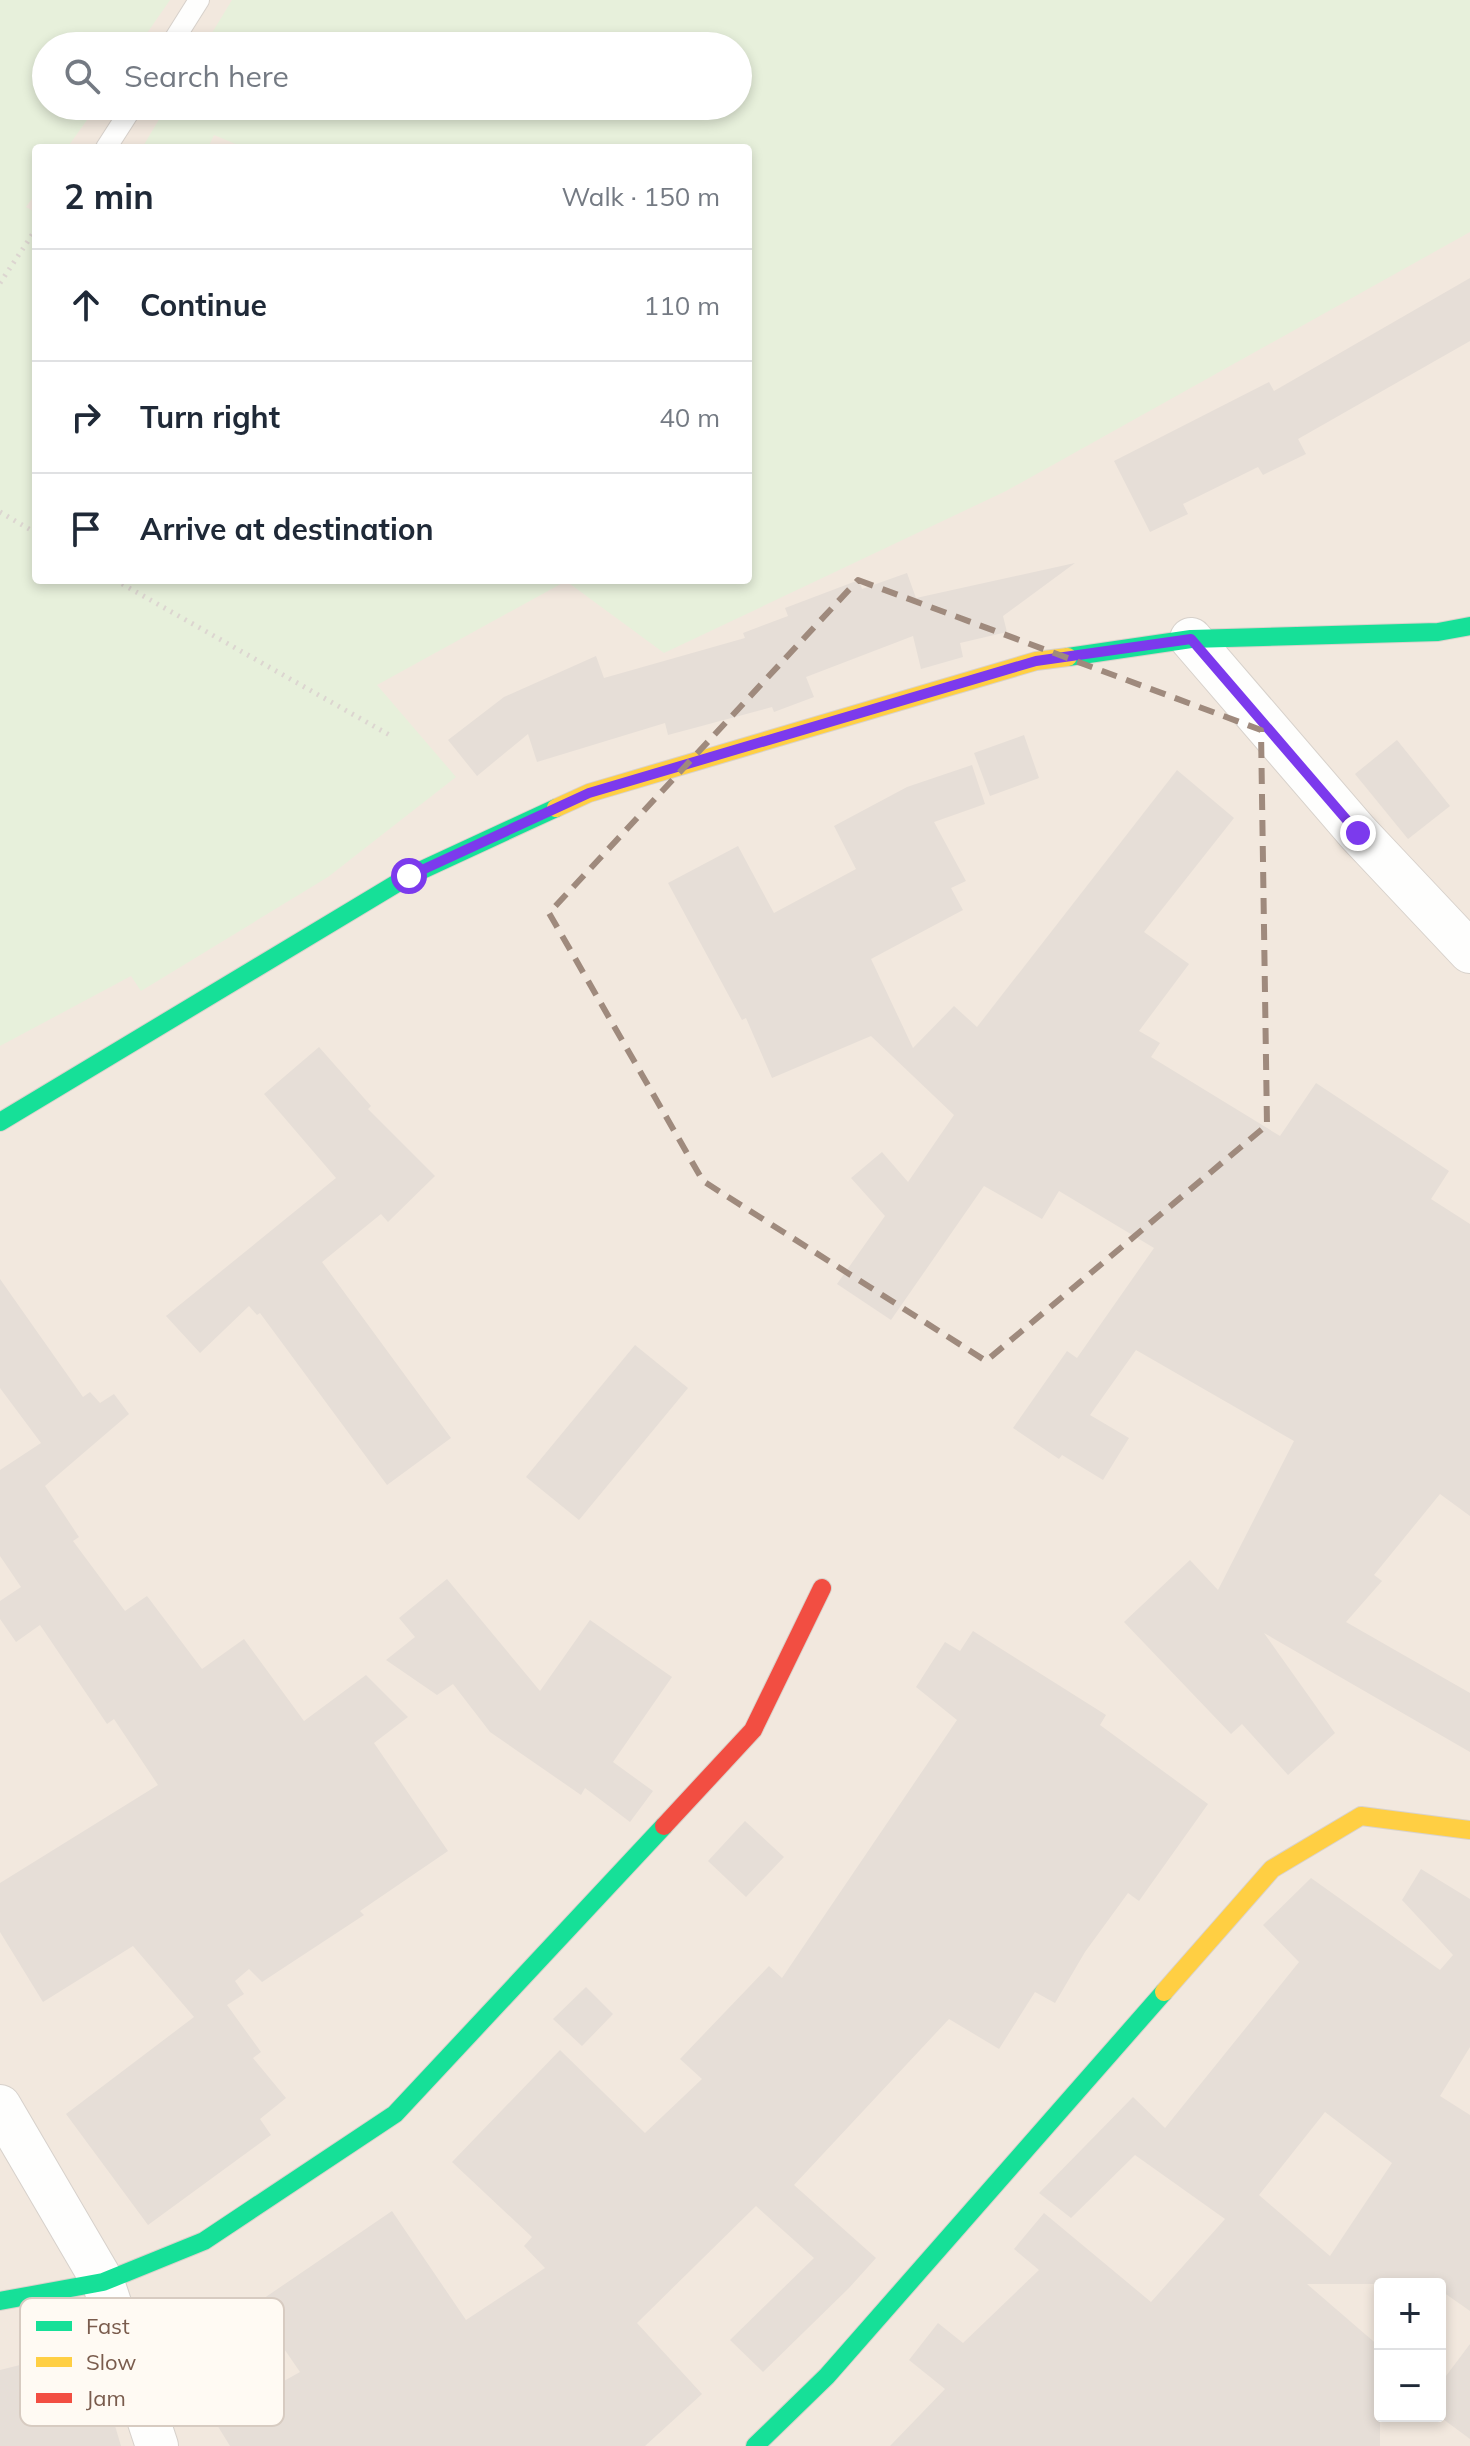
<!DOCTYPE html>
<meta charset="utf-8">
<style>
:root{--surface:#fff;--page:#f6f6f7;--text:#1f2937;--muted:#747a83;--line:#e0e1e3}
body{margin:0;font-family:Mulish,sans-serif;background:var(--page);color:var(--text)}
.controls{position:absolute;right:24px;bottom:24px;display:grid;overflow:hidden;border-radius:8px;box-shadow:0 4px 12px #0003}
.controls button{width:72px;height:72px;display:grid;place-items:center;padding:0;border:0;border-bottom:2px solid var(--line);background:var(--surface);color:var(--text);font:40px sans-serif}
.stop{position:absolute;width:24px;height:24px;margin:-18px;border:6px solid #7c3aed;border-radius:50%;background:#fff}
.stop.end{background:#7c3aed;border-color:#fff;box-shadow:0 2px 8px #0008}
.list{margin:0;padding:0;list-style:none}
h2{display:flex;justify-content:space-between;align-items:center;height:104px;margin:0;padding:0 32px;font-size:34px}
h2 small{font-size:26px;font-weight:400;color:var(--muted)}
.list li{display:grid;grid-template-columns:52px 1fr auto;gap:24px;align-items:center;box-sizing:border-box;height:112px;padding:0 32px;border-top:2px solid var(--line)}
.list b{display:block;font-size:30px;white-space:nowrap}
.list em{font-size:26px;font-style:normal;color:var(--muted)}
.icon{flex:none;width:44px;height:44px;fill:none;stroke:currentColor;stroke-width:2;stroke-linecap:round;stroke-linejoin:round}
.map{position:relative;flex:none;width:1470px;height:2446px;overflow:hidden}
.search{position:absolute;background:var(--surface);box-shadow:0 4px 12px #0003;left:32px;top:32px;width:720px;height:88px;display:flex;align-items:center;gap:20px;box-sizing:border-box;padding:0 28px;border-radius:44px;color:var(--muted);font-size:30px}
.panel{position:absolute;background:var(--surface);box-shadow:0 4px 12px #0003;left:32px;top:144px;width:720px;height:440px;border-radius:8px}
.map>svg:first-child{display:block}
.residential{fill:#f2e8de;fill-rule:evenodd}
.green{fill:#e7f0db}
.building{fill:#e6ded7;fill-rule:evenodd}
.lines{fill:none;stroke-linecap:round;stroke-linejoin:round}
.lane-casing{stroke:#d7d1cb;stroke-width:22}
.street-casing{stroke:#d7d1cb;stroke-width:44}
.fast-casing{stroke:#d9d2cb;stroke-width:20}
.slow-casing{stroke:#d9d2cb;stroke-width:20}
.jam-casing{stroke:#d9d2cb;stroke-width:20}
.path{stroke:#dcd5d0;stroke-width:5;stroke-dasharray:2 6;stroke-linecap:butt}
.lane{stroke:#fefefd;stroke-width:20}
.street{stroke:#fefefd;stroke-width:42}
.fast{stroke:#16e098;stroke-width:18}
.slow{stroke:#ffcf43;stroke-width:18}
.jam{stroke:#f24e42;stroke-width:18}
.route{stroke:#7c3aed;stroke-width:10}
.marked{fill:none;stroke:#9f8a7d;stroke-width:6;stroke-dasharray:16 10;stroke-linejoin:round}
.key{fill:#fffaf3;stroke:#d7cbc1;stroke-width:2}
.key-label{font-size:22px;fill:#7a5c4d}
</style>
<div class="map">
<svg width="1470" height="2446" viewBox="0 0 1470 2446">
<rect width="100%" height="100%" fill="#f9f5f0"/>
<!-- residential -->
<path class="residential" d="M 0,0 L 1470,0 L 1470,2446 L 0,2446 ZM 46,46 L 738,46 L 738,106 L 46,106 ZM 36,148 L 748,148 L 748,580 L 36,580 ZM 1380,2284 L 1440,2284 L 1440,2416 L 1380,2416 Z"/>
<!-- green -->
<path class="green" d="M 0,0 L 170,0 L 138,46 L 46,46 L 46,106 L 97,106 L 67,148 L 36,148 L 36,193 L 26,207 L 36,213 L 36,580 L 748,580 L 748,148 L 245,148 L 214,135 L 208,148 L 142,148 L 167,106 L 738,106 L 738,46 L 204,46 L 232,0 L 1470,0 L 1470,232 L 1006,491 L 664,653 L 566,581 L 377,685 L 456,777 L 328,877 L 141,991 L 131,976 L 0,1046 Z"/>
<!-- building -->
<g class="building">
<path d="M 1470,278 L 1470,341 L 1298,439 L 1306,454 L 1263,475 L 1258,467 L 1183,504 L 1188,514 L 1150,532 L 1114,461 L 1269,382 L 1274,391 Z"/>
<path d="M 1075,563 L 1003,616 L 1007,632 L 960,643 L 963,657 L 921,669 L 913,636 L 806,677 L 814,697 L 774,712 L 772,707 L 668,735 L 665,723 L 537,762 L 528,734 L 477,776 L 448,740 L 504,697 L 596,656 L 604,678 L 745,638 L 743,633 L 788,616 L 785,608 L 859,580 L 862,589 L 907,573 L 916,598 Z"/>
<path d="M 1024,735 L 1039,778 L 990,796 L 974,753 Z"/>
<path d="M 1397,740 L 1450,806 L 1408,839 L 1355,774 Z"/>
<path d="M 972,765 L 985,804 L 934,822 L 966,881 L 951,888 L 963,910 L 871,959 L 913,1048 L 954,1006 L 977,1027 L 1177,770 L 1234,818 L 1144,932 L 1189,964 L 1139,1031 L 1160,1043 L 1151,1057 L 1280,1136 L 1316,1083 L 1449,1171 L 1431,1199 L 1470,1224 L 1470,1516 L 1440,1494 L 1374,1575 L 1382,1581 L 1346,1622 L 1470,1693 L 1470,1752 L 1264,1633 L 1335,1733 L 1288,1775 L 1242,1724 L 1231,1734 L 1124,1622 L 1190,1560 L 1218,1590 L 1294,1441 L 1136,1350 L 1090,1415 L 1129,1438 L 1103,1480 L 1062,1455 L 1059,1459 L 1013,1428 L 1067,1351 L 1077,1358 L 1154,1248 L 1059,1191 L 1042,1219 L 984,1186 L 891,1320 L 837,1284 L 885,1216 L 851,1178 L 882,1152 L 908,1182 L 954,1115 L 871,1036 L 772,1078 L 746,1018 L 742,1020 L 668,883 L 738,846 L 774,913 L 856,869 L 834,826 L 907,787 Z"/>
<path d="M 319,1047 L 371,1106 L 368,1109 L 435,1176 L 388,1222 L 381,1214 L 322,1262 L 451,1438 L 387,1485 L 260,1313 L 257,1315 L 249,1306 L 200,1353 L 166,1316 L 336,1178 L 264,1094 Z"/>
<path d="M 0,1279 L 83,1397 L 90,1392 L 100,1403 L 114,1394 L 129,1414 L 45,1486 L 79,1537 L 73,1541 L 125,1611 L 147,1596 L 202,1669 L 244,1639 L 304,1721 L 366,1675 L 408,1717 L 374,1743 L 448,1851 L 360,1911 L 364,1915 L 262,1982 L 249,1969 L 235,1981 L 244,1994 L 227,2005 L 261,2052 L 253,2058 L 286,2098 L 260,2119 L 271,2135 L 148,2225 L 66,2114 L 194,2017 L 133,1946 L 43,2002 L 0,1932 L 0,1883 L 158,1785 L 114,1719 L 107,1724 L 40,1625 L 16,1642 L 0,1619 L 0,1601 L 21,1587 L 0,1556 L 0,1470 L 41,1443 L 0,1388 Z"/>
<path d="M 635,1345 L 688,1388 L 579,1520 L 526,1477 Z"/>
<path d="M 447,1579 L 540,1691 L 590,1620 L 672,1677 L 613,1762 L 653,1791 L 630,1822 L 585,1788 L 581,1795 L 490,1732 L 453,1684 L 437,1695 L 386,1660 L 415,1637 L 399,1618 Z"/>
<path d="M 973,1631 L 1106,1715 L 1100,1725 L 1208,1804 L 1139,1901 L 1128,1893 L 1085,1952 L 1055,2003 L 1035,1992 L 999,2049 L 949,2019 L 794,2185 L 876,2258 L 849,2288 L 763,2372 L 730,2340 L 814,2258 L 756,2206 L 637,2323 L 702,2394 L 645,2446 L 230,2446 L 214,2420 L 300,2372 L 254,2305 L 392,2211 L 466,2320 L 545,2268 L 524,2246 L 532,2237 L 452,2162 L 560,2050 L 645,2133 L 702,2079 L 680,2059 L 769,1966 L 782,1978 L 957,1720 L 916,1687 L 945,1642 L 960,1651 Z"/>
<path d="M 745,1821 L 784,1857 L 746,1897 L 708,1861 Z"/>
<path d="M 1421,1869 L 1470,1899 L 1470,2047 L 1440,2096 L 1470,2115 L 1470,2311 L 1440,2290 L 1440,2284 L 1307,2284 L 1380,2347 L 1380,2446 L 890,2446 L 945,2389 L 909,2360 L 938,2323 L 963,2343 L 1039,2270 L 1014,2249 L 1044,2213 L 1151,2302 L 1225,2219 L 1135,2155 L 1071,2218 L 1039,2193 L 1133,2097 L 1165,2128 L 1299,1962 L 1263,1925 L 1311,1878 L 1440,1970 L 1453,1955 L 1402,1900 ZM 1325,2112 L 1392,2163 L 1330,2256 L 1259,2195 Z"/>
<path d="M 586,1987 L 613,2014 L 582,2046 L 553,2019 Z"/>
<path d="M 1470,2344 L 1470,2439 L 1439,2416 L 1440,2384 Z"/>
<path d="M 68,2353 L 83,2409 L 108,2402 L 121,2446 L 0,2446 L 0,2370 Z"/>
</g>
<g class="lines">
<defs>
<g id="lane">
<path d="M 170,46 L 199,0"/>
<path d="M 106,148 L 133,106"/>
</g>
<g id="street">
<path d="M 1191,639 L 1358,833 L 1470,952"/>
<path d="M 0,2106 L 103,2282 L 157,2446"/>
</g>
<g id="fast">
<path d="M 1068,657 L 1191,639 L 1438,632 L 1470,626"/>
<path d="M 0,1122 L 409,876 L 556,808"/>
<path d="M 0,2301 L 103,2282 L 204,2241 L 395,2114 L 664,1826"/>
<path d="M 755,2446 L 827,2376 L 1164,1992"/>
</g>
<g id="slow">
<path d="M 556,808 L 589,793 L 1036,661 L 1068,657"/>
<path d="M 1164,1992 L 1272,1869 L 1361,1816 L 1470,1830"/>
</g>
<path id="jam" d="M 664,1826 L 753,1730 L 822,1588"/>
</defs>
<!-- lane casing -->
<use href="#lane" class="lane-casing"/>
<!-- street casing -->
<use href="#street" class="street-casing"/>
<!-- fast casing -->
<use href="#fast" class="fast-casing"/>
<!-- slow casing -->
<use href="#slow" class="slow-casing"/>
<!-- jam casing -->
<use href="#jam" class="jam-casing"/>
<!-- path -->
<g class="path">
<path d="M 0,283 L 36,229"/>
<path d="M 0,512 L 36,533"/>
<path d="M 115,580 L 393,737"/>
</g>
<!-- lane -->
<use href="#lane" class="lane"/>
<!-- street -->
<use href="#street" class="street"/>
<!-- fast -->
<use href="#fast" class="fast"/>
<!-- slow -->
<use href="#slow" class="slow"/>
<!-- jam -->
<use href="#jam" class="jam"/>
</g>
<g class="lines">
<!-- route -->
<path class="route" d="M 409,876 L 589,793 L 1036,661 L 1191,639 L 1358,833"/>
</g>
<!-- marked area -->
<path class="marked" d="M 858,580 L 1261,730 L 1267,1125 L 986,1361 L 703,1181 L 549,913 Z"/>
<!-- legend -->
<rect x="20" y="2298" width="264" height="128" rx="12" class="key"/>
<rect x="36" y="2321" width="36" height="10" fill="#16e098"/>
<rect x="36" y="2357" width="36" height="10" fill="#ffcf43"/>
<rect x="36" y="2393" width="36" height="10" fill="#f24e42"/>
<g class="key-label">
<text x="86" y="2334">Fast</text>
<text x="86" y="2370">Slow</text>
<text x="86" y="2406">Jam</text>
</g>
</svg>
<div class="controls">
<button>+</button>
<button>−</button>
</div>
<div class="stop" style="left:409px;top:876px"></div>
<div class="stop end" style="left:1358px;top:833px"></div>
<div class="search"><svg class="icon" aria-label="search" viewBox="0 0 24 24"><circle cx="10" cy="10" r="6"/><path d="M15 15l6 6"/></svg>Search here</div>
<section class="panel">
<h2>2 min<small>Walk · 150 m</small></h2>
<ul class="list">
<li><svg class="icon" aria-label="ahead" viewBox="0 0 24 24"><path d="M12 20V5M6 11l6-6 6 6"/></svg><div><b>Continue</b></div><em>110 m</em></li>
<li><svg class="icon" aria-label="right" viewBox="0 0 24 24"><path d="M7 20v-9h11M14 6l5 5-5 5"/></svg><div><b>Turn right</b></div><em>40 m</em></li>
<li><svg class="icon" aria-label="arrive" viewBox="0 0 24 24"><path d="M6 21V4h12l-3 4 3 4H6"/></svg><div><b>Arrive at destination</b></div></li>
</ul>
</section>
</div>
